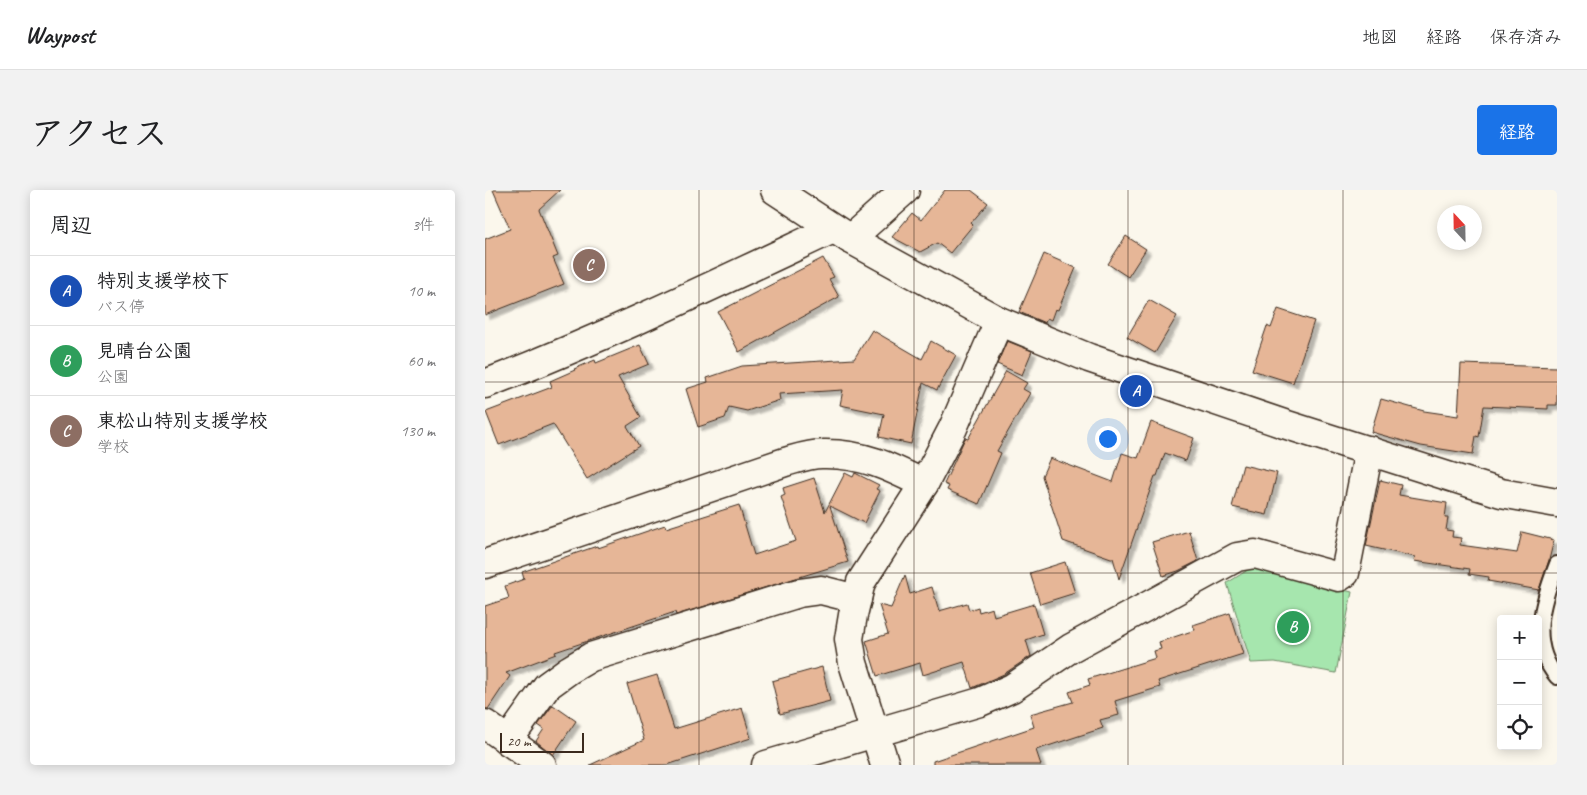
<!DOCTYPE html>
<html lang="ja">
<meta charset="utf-8">
<style>
:root{--surface:#fff;--page:#f2f2f2;--text:#202124;--muted:#757577;--line:#e0e0e0;--accent:#1a73e8}
body{margin:0;font-family:Caveat,"Klee One",sans-serif;background:var(--page);color:var(--text)}
.controls{position:absolute;right:15px;bottom:15px;display:grid;overflow:hidden;border-radius:5px;box-shadow:0 2px 12px #0003}
.controls button{width:45px;height:45px;display:grid;place-items:center;padding:0;border:0;border-bottom:1px solid var(--line);background:var(--surface);color:var(--text);font:25px sans-serif}
.compass{position:absolute;left:952px;top:15px;width:45px;height:45px;border-radius:50%;background:var(--surface);box-shadow:0 2px 12px #0003;rotate:338deg}
.scale{position:absolute;left:15px;bottom:12px;width:84px;box-sizing:border-box;padding-left:5px;border:2px solid #3b2a1e;border-top:0;font-size:14px;line-height:18px;white-space:nowrap;color:#3b2a1e;-webkit-text-stroke:4px #fbf7ec;paint-order:stroke}
.you{position:absolute;left:622px;top:248px;width:18px;height:18px;margin:-12px;border:4px solid #fff;border-radius:50%;background:#1a73e8;box-shadow:0 0 0 8px #1a73e833}
.badge{display:grid;place-items:center;width:32px;height:32px;border-radius:50%;background:var(--accent);color:#fff;font-size:16px;font-weight:700}
.pin{position:absolute;translate:-50% -50%;border:2px solid #fff;box-shadow:0 1px 5px #0006}
.list{margin:0;padding:0;list-style:none}
h2{display:flex;justify-content:space-between;align-items:center;height:65px;margin:0;padding:0 20px;font-size:21px}
h2 small{font-size:16px;font-weight:400;color:var(--muted)}
.list li{display:grid;grid-template-columns:32px 1fr auto;gap:15px;align-items:center;box-sizing:border-box;height:70px;padding:0 20px;border-top:1px solid var(--line)}
.list b{display:block;font-size:19px;white-space:nowrap}
.list p{margin:0;font-size:16px;white-space:nowrap;color:var(--muted)}
.list em{font-size:16px;font-style:normal;color:var(--muted)}
.icon{flex:none;width:28px;height:28px;fill:none;stroke:currentColor;stroke-width:2;stroke-linecap:round;stroke-linejoin:round}
.map{position:relative;flex:none;width:1072px;height:575px;overflow:hidden;border-radius:5px}
header{display:flex;align-items:center;gap:30px;box-sizing:border-box;height:70px;padding:0 25px;background:var(--surface);border-bottom:1px solid var(--line)}
header strong{font-size:24px}
nav{display:flex;gap:28px;margin-inline-start:auto;font-size:18px}
.intro{display:flex;align-items:center;justify-content:space-between;box-sizing:border-box;height:120px;padding:0 30px}
h1{margin:0;font-size:35px}
.button{padding:12px 22px;border-radius:5px;background:var(--accent);color:#fff;font-size:18px;font-weight:700}
main{display:flex;gap:30px;padding:0 30px}
aside{flex:1;background:var(--surface);border-radius:5px;box-shadow:0 2px 12px #0003}
.map>svg:first-child{display:block}
.green{fill:#a6e6ae;stroke:#708866}
.building{fill:#e6b697;stroke:#3b2a1e;filter:url(#shadow)}
.lines{fill:none;stroke-linecap:round;stroke-linejoin:round}
.lane-casing{stroke:#3b2a1e;stroke-width:18}
.street-casing{stroke:#3b2a1e;stroke-width:31}
.secondary-casing{stroke:#3b2a1e;stroke-width:31}
.lane{stroke:#fbf7ec;stroke-width:14}
.street{stroke:#fbf7ec;stroke-width:28}
.secondary{stroke:#fbf7ec;stroke-width:28}
.grid{fill:none;stroke:#3b2a1e;stroke-width:1;stroke-opacity:0.55}
</style>
<header>
<strong>Waypost</strong>
<nav><a>地図</a><a>経路</a><a>保存済み</a></nav>
</header>
<div class="intro"><h1>アクセス</h1><a class="button">経路</a></div>
<main>
<aside>
<h2>周辺<small>3件</small></h2>
<ul class="list">
<li><span class="badge" style="background:#1a4fb4">A</span><div><b>特別支援学校下</b><p>バス停</p></div><em>10 m</em></li>
<li><span class="badge" style="background:#2e9e5b">B</span><div><b>見晴台公園</b><p>公園</p></div><em>60 m</em></li>
<li><span class="badge" style="background:#8d6e63">C</span><div><b>東松山特別支援学校</b><p>学校</p></div><em>130 m</em></li>
</ul>
</aside>
<div class="map">
<svg width="1072" height="575" viewBox="0 0 1072 575">
<defs>
<filter id="shadow"><feDropShadow dx="4.5" dy="4.5" stdDeviation="1" flood-color="#0004"/></filter>
</defs>
<rect width="100%" height="100%" fill="#fbf7ec"/>
<filter id="ink" filterUnits="userSpaceOnUse"><feTurbulence type="fractalNoise" baseFrequency=".02" numOctaves="2"/><feDisplacementMap in="SourceGraphic" scale="10" xChannelSelector="R" yChannelSelector="G"/><feConvolveMatrix kernelMatrix="1 2 1 2 8 2 1 2 1" color-interpolation-filters="sRGB"/></filter>
<g filter="url(#ink)">
<!-- green -->
<path class="green" d="M 766,378 L 867,402 L 851,483 L 790,472 L 766,473 L 742,393 Z"/>
<!-- building -->
<g class="building">
<path d="M 8,0 L 75,0 L 54,19 L 73,66 L 68,68 L 79,94 L 0,125 L 0,49 L 25,39 Z"/>
<path d="M 460,0 L 486,0 L 503,13 L 486,33 L 488,35 L 465,63 L 452,53 L 435,62 L 407,47 L 427,23 L 436,30 Z"/>
<path d="M 641,46 L 661,59 L 643,87 L 623,74 Z"/>
<path d="M 559,64 L 591,78 L 573,120 L 570,119 L 566,130 L 562,128 L 560,133 L 534,122 Z"/>
<path d="M 338,68 L 349,87 L 344,89 L 354,107 L 254,162 L 233,122 Z"/>
<path d="M 664,110 L 692,126 L 670,163 L 642,147 Z"/>
<path d="M 793,119 L 829,131 L 808,193 L 767,180 L 782,136 L 786,138 Z"/>
<path d="M 387,140 L 437,169 L 446,151 L 471,165 L 452,200 L 438,193 L 426,254 L 394,247 L 399,224 L 355,215 L 358,200 L 294,204 L 295,210 L 262,221 L 244,217 L 240,228 L 213,237 L 201,199 L 223,192 L 222,188 L 257,176 L 369,169 Z"/>
<path d="M 522,151 L 547,161 L 537,185 L 512,174 Z"/>
<path d="M 155,155 L 164,174 L 133,187 L 156,227 L 142,236 L 154,256 L 102,289 L 68,234 L 14,255 L 1,222 L 67,197 L 65,191 L 90,180 L 89,179 L 110,170 L 111,173 Z"/>
<path d="M 976,174 L 1072,177 L 1072,215 L 1063,215 L 1063,219 L 999,216 L 994,247 L 991,246 L 988,264 L 936,256 L 886,242 L 896,209 L 939,221 L 973,226 Z"/>
<path d="M 521,181 L 542,193 L 538,199 L 545,203 L 512,261 L 516,263 L 494,314 L 462,300 L 464,296 L 459,294 L 480,248 L 483,249 Z"/>
<path d="M 666,232 L 709,248 L 701,271 L 680,263 L 672,286 L 670,286 L 634,389 L 628,368 L 626,368 L 578,351 L 557,286 L 565,268 L 628,292 L 637,263 L 653,268 Z"/>
<path d="M 758,275 L 792,283 L 782,325 L 747,317 Z"/>
<path d="M 360,283 L 368,287 L 370,283 L 394,295 L 391,299 L 395,301 L 379,333 L 345,316 L 363,372 L 191,425 L 190,422 L 70,462 L 71,464 L 21,483 L 25,486 L 3,519 L 0,519 L 0,416 L 24,408 L 20,396 L 39,389 L 37,382 L 83,366 L 112,356 L 113,358 L 180,335 L 181,338 L 254,315 L 269,365 L 311,351 L 296,307 L 300,305 L 298,298 L 329,288 L 340,322 Z"/>
<path d="M 895,290 L 916,295 L 914,305 L 962,313 L 960,328 L 963,328 L 961,340 L 968,341 L 967,347 L 976,348 L 975,355 L 1032,363 L 1037,342 L 1069,350 L 1064,370 L 1054,400 L 1003,391 L 1004,387 L 984,384 L 985,379 L 929,371 L 930,367 L 881,356 Z"/>
<path d="M 704,341 L 713,371 L 693,381 L 678,386 L 667,352 Z"/>
<path d="M 580,372 L 590,403 L 555,414 L 545,383 Z"/>
<path d="M 420,385 L 425,404 L 447,397 L 454,421 L 482,413 L 484,420 L 493,417 L 494,422 L 507,418 L 509,426 L 549,414 L 558,444 L 541,450 L 546,466 L 519,484 L 487,498 L 479,472 L 438,485 L 435,473 L 392,486 L 381,451 L 403,444 L 394,415 L 406,418 Z"/>
<path d="M 745,423 L 758,464 L 673,491 L 675,497 L 630,511 L 634,525 L 615,530 L 618,538 L 551,560 L 556,575 L 448,575 L 448,571 L 549,537 L 545,524 L 588,512 L 584,502 L 605,495 L 603,489 L 671,468 L 669,461 L 676,459 L 674,452 L 710,440 L 708,435 Z"/>
<path d="M 337,477 L 345,511 L 295,524 L 287,491 Z"/>
<path d="M 172,485 L 189,539 L 257,518 L 266,548 L 182,575 L 105,575 L 159,550 L 142,494 Z"/>
<path d="M 68,515 L 91,531 L 68,565 L 51,551 L 59,539 L 53,535 Z"/>
</g>
<g class="lines">
<defs>
<path id="lane" d="M 1072,374 C 1058,410 1043,453 1072,487"/>
<g id="street">
<path d="M 365,49 L 420,0"/>
<path d="M 0,374 L 300,272 C 311,269 325,264 337,264 C 377,263 405,277 439,294"/>
<path d="M 0,534 L 57,575"/>
<path d="M 23,551 L 62,496 L 84,480 L 106,467 L 314,403 L 336,400 L 372,409"/>
<path d="M 281,575 L 495,512 L 527,498 L 586,458 L 752,367 L 770,364 L 854,387 L 860,383 L 884,260"/>
<path d="M 400,575 L 368,473 L 364,449 L 368,425 L 376,392 L 439,294 L 468,238 L 514,131"/>
</g>
<g id="secondary">
<path d="M 290,0 L 365,49 L 514,131 L 604,168 L 799,234 L 1016,303 L 1072,313"/>
<path d="M 0,194 C 119,148 233,93 348,39"/>
</g>
</defs>
<!-- lane casing -->
<use href="#lane" class="lane-casing"/>
<!-- street casing -->
<use href="#street" class="street-casing"/>
<!-- secondary casing -->
<use href="#secondary" class="secondary-casing"/>
<!-- lane -->
<use href="#lane" class="lane"/>
<!-- street -->
<use href="#street" class="street"/>
<!-- secondary -->
<use href="#secondary" class="secondary"/>
</g>
</g>
<!-- grid -->
<path class="grid" d="M 214,0 L 214,575M 429,0 L 429,575M 643,0 L 643,575M 858,0 L 858,575M 0,192 L 1072,192M 0,383 L 1072,383"/>
</svg>
<div class="controls">
<button>+</button>
<button>−</button>
<button><svg class="icon" aria-label="locate" viewBox="0 0 24 24"><circle cx="12" cy="12" r="6"/><path d="M12 2v4M12 18v4M2 12h4M18 12h4"/></svg></button>
</div>
<svg class="compass" viewBox="-18 -18 36 36"><path d="M0-13l5 13h-10z" fill="#e53935"/><path d="M0 13l5-13h-10z" fill="#757577"/></svg>
<div class="scale">20 m</div>
<div class="you"></div>
<div class="pin badge" style="left:651px;top:201px;background:#1a4fb4">A</div>
<div class="pin badge" style="left:808px;top:437px;background:#2e9e5b">B</div>
<div class="pin badge" style="left:104px;top:75px;background:#8d6e63">C</div>
</div>
</main>
